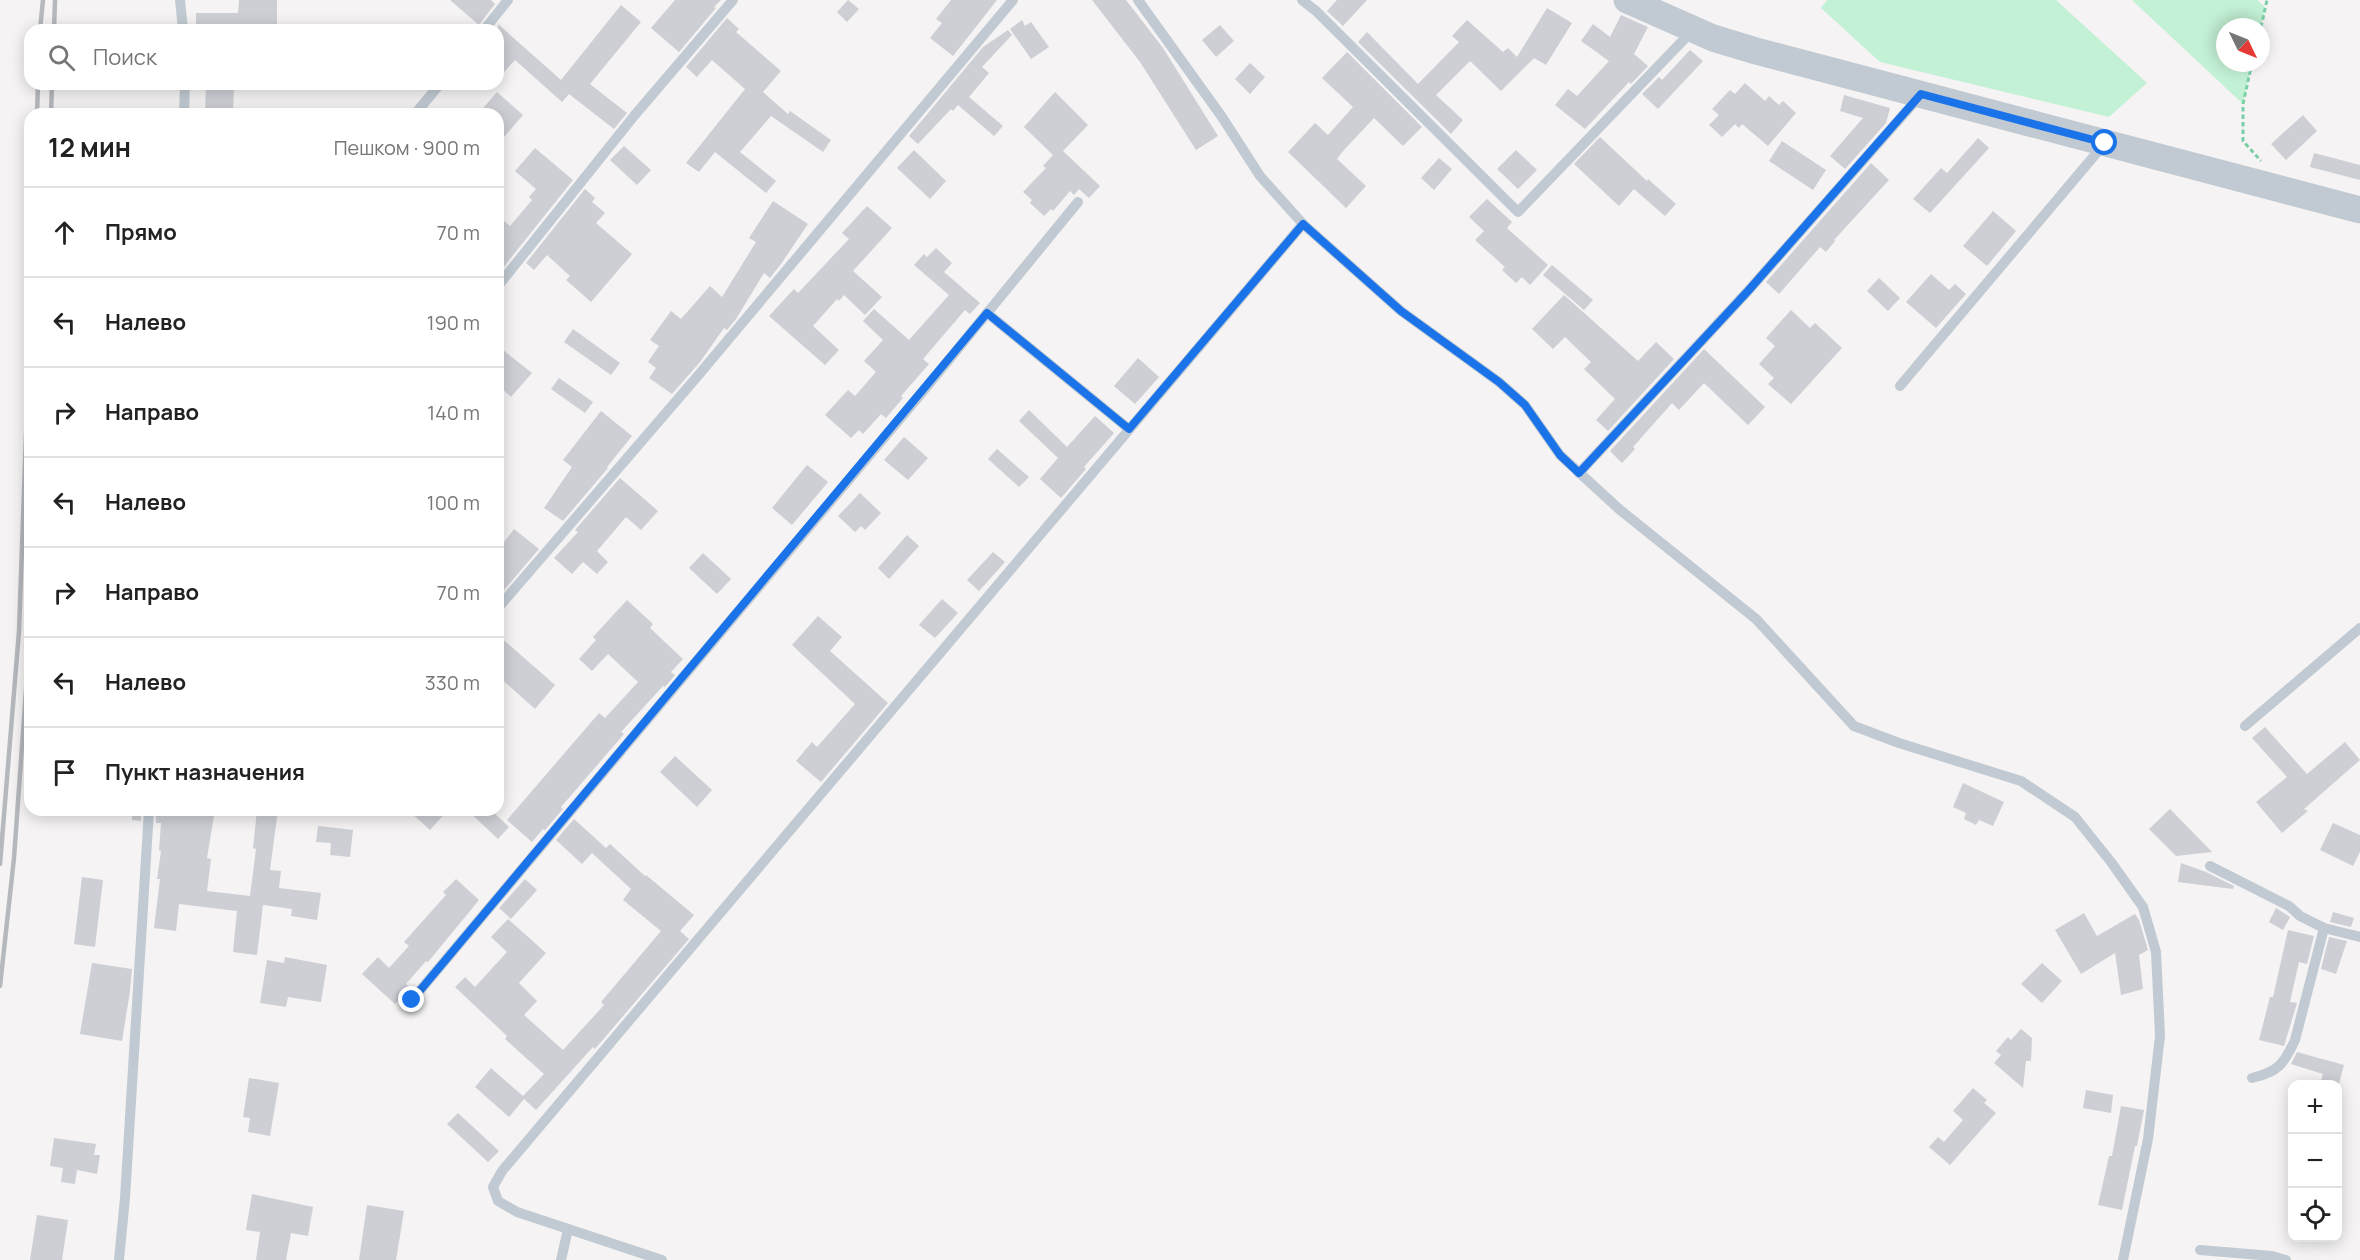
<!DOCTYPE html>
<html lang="ru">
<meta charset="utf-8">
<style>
:root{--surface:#fff;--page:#f2f2f2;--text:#222;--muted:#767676;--line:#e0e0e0}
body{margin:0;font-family:Manrope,sans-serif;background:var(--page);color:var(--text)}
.controls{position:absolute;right:18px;bottom:18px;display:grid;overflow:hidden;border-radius:12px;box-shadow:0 3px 15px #0003}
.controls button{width:54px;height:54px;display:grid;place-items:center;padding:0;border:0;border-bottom:2px solid var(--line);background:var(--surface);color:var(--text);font:30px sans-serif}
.compass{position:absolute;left:2216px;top:18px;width:54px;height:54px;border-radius:50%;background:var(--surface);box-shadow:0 3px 15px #0003;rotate:133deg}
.stop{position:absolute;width:18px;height:18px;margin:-14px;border:4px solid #1a73e8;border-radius:50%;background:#fff}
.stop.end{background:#1a73e8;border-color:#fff;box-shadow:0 2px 6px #0008}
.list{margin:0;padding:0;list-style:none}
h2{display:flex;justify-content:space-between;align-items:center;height:78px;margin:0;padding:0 24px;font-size:26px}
h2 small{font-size:20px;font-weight:400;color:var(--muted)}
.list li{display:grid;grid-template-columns:39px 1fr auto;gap:18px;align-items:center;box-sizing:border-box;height:90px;padding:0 24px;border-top:2px solid var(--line)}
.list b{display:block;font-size:22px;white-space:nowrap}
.list em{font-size:20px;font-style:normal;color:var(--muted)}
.icon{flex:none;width:33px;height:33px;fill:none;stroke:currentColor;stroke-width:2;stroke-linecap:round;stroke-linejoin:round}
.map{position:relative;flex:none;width:2360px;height:1260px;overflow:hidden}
.search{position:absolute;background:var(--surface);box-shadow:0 3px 15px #0003;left:24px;top:24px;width:480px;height:66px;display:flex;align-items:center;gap:15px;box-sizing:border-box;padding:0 21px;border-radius:18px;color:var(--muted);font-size:22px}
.panel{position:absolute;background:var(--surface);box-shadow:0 3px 15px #0003;left:24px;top:108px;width:480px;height:708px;border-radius:18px}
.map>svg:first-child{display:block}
.grass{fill:#c3f1d5}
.building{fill:#cdcfd5}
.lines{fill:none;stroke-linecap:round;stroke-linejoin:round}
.path{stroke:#7ad0a6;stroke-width:3;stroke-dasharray:4.5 3;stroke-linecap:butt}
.service{stroke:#c1cad2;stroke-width:10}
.tertiary{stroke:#c1cad2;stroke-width:27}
.rail{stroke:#b5b8bd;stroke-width:4.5}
.route{stroke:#1a73e8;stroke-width:8}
</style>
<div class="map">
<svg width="2360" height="1260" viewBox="0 0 2360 1260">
<rect width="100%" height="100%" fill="#f5f3f3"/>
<!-- grass -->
<g class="grass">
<path d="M 1827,0 L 2056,0 L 2147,83 L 2109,117 L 1880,62 L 1821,8 Z"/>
<path d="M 2132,0 L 2257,0 L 2265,7 L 2261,27 L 2225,27 L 2225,63 L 2252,63 L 2243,104 Z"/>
</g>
<!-- building -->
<g class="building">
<path d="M 239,0 L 277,0 L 277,30 L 196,30 L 196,13 L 238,13 Z"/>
<path d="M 450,0 L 491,0 L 495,4 L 479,25 Z"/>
<path d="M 675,0 L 721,0 L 714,7 L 716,8 L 679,52 L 651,28 Z"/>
<path d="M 848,0 L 859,9 L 847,22 L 837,12 Z"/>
<path d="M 951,0 L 997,0 L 953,56 L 930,38 L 942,23 L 936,19 Z"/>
<path d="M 1092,0 L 1126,0 L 1163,48 L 1218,136 L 1196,150 L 1140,62 Z"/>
<path d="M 1337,0 L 1367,0 L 1343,26 L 1327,11 Z"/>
<path d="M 621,5 L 641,22 L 590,84 L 627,113 L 614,129 L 569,94 L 562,102 L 515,60 L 498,79 L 498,24 L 561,80 Z"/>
<path d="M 1547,8 L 1572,23 L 1546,65 L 1534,58 L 1501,91 L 1470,61 L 1436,95 L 1463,120 L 1451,134 L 1358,42 L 1367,32 L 1418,84 L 1459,42 L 1452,36 L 1467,20 L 1503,52 L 1508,48 L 1517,57 Z"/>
<path d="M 1621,15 L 1648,27 L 1634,54 L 1648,66 L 1631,84 L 1629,82 L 1585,129 L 1555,105 L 1568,89 L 1577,96 L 1609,61 L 1581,41 L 1593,24 L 1610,37 Z"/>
<path d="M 727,18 L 739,29 L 736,32 L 781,71 L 763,92 L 788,114 L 790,111 L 831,140 L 823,152 L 771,116 L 740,152 L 776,181 L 766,193 L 715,152 L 699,172 L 686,163 L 745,89 L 712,60 L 697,77 L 686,67 Z"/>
<path d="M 1022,20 L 1025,26 L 1031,22 L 1049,47 L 1031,59 L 1010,29 Z"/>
<path d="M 1220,25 L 1234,41 L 1216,57 L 1202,40 Z"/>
<path d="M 1008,30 L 1012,35 L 982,67 L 989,73 L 969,97 L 1003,126 L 994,136 L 958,105 L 953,111 L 951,109 L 918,144 L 909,136 L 983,47 Z"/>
<path d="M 1690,50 L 1703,61 L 1658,109 L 1642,94 L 1659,77 L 1662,80 Z"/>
<path d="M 1347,52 L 1422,127 L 1403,146 L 1374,118 L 1344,150 L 1337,159 L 1366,186 L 1346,208 L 1288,152 L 1315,123 L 1328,135 L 1353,107 L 1322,78 Z"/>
<path d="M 1250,63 L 1265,77 L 1250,94 L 1235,79 Z"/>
<path d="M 1745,83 L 1765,101 L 1769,96 L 1779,105 L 1783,101 L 1796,113 L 1768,146 L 1742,124 L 1739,128 L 1735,124 L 1722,137 L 1709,125 L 1719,115 L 1712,109 L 1730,90 L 1735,94 Z"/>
<path d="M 206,84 L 234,84 L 233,114 L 205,114 Z"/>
<path d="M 497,92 L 523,115 L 498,144 L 498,114 L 478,114 Z"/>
<path d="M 1055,92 L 1088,125 L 1063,151 L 1100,186 L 1089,198 L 1079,189 L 1074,195 L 1070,191 L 1053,211 L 1051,209 L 1044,216 L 1030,203 L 1032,200 L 1023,192 L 1046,168 L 1043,166 L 1053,155 L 1024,127 Z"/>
<path d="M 1844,95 L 1890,108 L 1886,123 L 1845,169 L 1830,156 L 1863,118 L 1840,111 Z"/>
<path d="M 2303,115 L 2317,131 L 2286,160 L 2271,144 Z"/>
<path d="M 1600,137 L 1647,181 L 1648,179 L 1676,204 L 1665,216 L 1634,189 L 1619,206 L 1574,164 Z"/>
<path d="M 1978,138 L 1989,148 L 1930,213 L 1913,199 L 1941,168 L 1947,173 Z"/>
<path d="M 1782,141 L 1826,170 L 1813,190 L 1769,161 Z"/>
<path d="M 624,146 L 651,170 L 637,185 L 610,160 Z"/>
<path d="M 535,148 L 573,180 L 498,274 L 498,216 L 510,226 L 532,200 L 529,197 L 536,189 L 515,171 Z"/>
<path d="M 914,150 L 946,181 L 930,199 L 897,168 Z"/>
<path d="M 1516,150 L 1537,170 L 1518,189 L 1497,169 Z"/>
<path d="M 2314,153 L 2360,165 L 2360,180 L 2310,167 Z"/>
<path d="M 1439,158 L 1452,169 L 1434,190 L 1421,178 Z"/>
<path d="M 1871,163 L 1889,180 L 1834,240 L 1835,241 L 1826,252 L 1820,247 L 1779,294 L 1766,282 Z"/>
<path d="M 585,189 L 595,198 L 592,202 L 605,213 L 596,223 L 632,254 L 591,302 L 566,280 L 570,276 L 547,255 L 534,270 L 526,263 Z"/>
<path d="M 1487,199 L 1512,222 L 1507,228 L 1548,265 L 1530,285 L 1522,277 L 1516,283 L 1502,270 L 1505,267 L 1475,240 L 1484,231 L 1469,217 Z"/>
<path d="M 773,201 L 808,224 L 781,264 L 770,278 L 764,273 L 736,319 L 727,330 L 724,328 L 700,362 L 672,394 L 649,378 L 656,368 L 648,362 L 659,346 L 650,340 L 671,311 L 681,319 L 710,286 L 722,297 L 756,242 L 749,238 Z"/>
<path d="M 867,206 L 892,228 L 853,271 L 882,297 L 865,315 L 844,295 L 839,301 L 837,299 L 813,326 L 839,350 L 825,365 L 769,316 L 794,289 L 798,293 L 849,239 L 842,233 Z"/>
<path d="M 1993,211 L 2016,231 L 1987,266 L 1963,246 Z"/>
<path d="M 936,248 L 952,263 L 944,272 L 980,303 L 970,314 L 965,310 L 923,359 L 929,364 L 901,396 L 903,398 L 886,418 L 881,414 L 863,434 L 859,430 L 851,438 L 825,415 L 848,390 L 855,396 L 876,372 L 864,361 L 883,340 L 863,321 L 874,309 L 909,340 L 949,295 L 914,265 L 924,254 L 927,257 Z"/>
<path d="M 1552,265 L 1593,300 L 1584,310 L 1543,275 Z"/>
<path d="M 1931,274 L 1949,290 L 1955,284 L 1966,294 L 1936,328 L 1906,302 Z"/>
<path d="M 1879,278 L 1900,298 L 1888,311 L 1867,291 Z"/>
<path d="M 1564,295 L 1638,361 L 1656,342 L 1674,359 L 1608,431 L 1596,420 L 1615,399 L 1584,369 L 1591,362 L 1565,337 L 1553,349 L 1532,329 Z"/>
<path d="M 1791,310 L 1810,328 L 1815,323 L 1842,348 L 1791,404 L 1768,384 L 1774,378 L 1759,364 L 1775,346 L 1766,338 Z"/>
<path d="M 573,329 L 620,363 L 611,375 L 564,342 Z"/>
<path d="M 498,346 L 532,373 L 511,397 L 498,385 Z"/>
<path d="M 1704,349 L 1765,407 L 1748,425 L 1704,383 L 1679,410 L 1672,403 L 1633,447 L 1635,449 L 1622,463 L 1610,451 Z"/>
<path d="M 1138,358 L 1159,377 L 1135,404 L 1114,386 Z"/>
<path d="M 559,378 L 593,402 L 585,413 L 551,389 Z"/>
<path d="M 1029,410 L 1067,447 L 1095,416 L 1114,433 L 1084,467 L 1086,469 L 1061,498 L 1040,479 L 1058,458 L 1019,421 Z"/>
<path d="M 601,411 L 632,436 L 607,467 L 608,468 L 563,521 L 544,508 L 572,467 L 563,460 Z"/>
<path d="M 904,437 L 928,458 L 908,480 L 884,460 Z"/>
<path d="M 997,449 L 1029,477 L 1019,487 L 988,459 Z"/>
<path d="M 807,465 L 828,482 L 792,525 L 772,508 Z"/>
<path d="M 620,478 L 658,511 L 641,530 L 626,517 L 597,551 L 608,562 L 597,574 L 583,562 L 572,574 L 554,558 L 578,532 L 575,530 Z"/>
<path d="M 860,493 L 881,513 L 865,530 L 861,526 L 855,532 L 838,516 Z"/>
<path d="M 514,529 L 539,549 L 498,597 L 498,550 Z"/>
<path d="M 907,535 L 919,546 L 889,579 L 878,568 Z"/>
<path d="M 993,552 L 1005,562 L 979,591 L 967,580 Z"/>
<path d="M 703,553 L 731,579 L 717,594 L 689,568 Z"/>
<path d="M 942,599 L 958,613 L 935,638 L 919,625 Z"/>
<path d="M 627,600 L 653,624 L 650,628 L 683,659 L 671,672 L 675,675 L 665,687 L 663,686 L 621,732 L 624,734 L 561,807 L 563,809 L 545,830 L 543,829 L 532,842 L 507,820 L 599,713 L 605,718 L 638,682 L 608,654 L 592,671 L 579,659 L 596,640 L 593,637 Z"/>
<path d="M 818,616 L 842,637 L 830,651 L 888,703 L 821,782 L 796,761 L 812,742 L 817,747 L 855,704 L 792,645 Z"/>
<path d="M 498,635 L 555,685 L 535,709 L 498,676 Z"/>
<path d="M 2265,727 L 2307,774 L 2345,742 L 2360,760 L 2304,809 L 2308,811 L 2282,833 L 2256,802 L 2287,777 L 2252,738 Z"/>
<path d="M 675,756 L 712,790 L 697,807 L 660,772 Z"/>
<path d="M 1963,783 L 2004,802 L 1993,826 L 1979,820 L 1976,825 L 1964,819 L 1966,813 L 1953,807 Z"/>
<path d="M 2170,809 L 2212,852 L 2176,856 L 2149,829 Z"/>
<path d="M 132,810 L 141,810 L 141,821 L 132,820 Z"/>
<path d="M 156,810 L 215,810 L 207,858 L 211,859 L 207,891 L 250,896 L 256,849 L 253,848 L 257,810 L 278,810 L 270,870 L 281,871 L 279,888 L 321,893 L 317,920 L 291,916 L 292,909 L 263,905 L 257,955 L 233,952 L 237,911 L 179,904 L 176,931 L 154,928 L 160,879 L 157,879 L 161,851 L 159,851 L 161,823 L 156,823 Z"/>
<path d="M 408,810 L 448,810 L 430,830 Z"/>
<path d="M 467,810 L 491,810 L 509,827 L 498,839 Z"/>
<path d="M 574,819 L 606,848 L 610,844 L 645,876 L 646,875 L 694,915 L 680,931 L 689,939 L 595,1049 L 593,1047 L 536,1110 L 524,1099 L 509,1117 L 475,1087 L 491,1068 L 523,1096 L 544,1074 L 505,1039 L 507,1036 L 455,987 L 465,977 L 475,987 L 507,952 L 491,937 L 508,919 L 546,953 L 519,983 L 537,1001 L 524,1015 L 563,1050 L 604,1005 L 601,1002 L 661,931 L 623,900 L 631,889 L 592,853 L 582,864 L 556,840 Z"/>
<path d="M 2333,823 L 2360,835 L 2360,852 L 2353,866 L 2320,850 Z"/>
<path d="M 318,826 L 353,830 L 350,857 L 330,855 L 331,843 L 316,842 Z"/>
<path d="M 2181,863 L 2206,872 L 2234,886 L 2233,889 L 2178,882 Z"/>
<path d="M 82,877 L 103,880 L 95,947 L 74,944 Z"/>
<path d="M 456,879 L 479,900 L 428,962 L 426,961 L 406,984 L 410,988 L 395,1004 L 362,974 L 378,957 L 389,968 L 409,946 L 404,942 L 446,895 L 443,892 Z"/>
<path d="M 525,879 L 537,890 L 511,919 L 499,908 Z"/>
<path d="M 2276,908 L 2290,917 L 2283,930 L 2269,922 Z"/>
<path d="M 2333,912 L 2354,918 L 2351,927 L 2330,922 Z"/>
<path d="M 2084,913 L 2097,936 L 2135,914 L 2139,920 L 2148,950 L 2139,955 L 2143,989 L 2121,995 L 2115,953 L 2081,974 L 2055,930 Z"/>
<path d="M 2288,930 L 2314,936 L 2307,964 L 2299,962 L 2290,1002 L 2297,1003 L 2284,1046 L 2259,1040 L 2270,997 L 2273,997 Z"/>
<path d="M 2329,937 L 2347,941 L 2336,974 L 2321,969 Z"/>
<path d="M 285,957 L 327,965 L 321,1002 L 288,997 L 286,1007 L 260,1003 L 267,960 L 284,963 Z"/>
<path d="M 92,963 L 132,969 L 130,991 L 122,1041 L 80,1034 Z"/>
<path d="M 2042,963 L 2062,981 L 2042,1003 L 2021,984 Z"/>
<path d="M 2021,1029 L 2032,1038 L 2031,1061 L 2026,1061 L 2023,1088 L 1994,1063 L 2001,1055 L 1996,1051 L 2008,1037 L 2011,1040 Z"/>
<path d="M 2297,1052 L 2344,1065 L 2339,1084 L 2320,1084 L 2323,1074 L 2291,1064 Z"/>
<path d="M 249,1078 L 279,1083 L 270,1136 L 248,1132 L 250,1118 L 243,1117 Z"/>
<path d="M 1973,1088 L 1987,1100 L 1984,1103 L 1996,1113 L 1950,1165 L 1929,1147 L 1938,1137 L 1944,1142 L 1963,1120 L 1953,1111 Z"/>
<path d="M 2086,1090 L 2113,1095 L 2111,1113 L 2083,1108 Z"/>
<path d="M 2121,1106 L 2144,1110 L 2137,1146 L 2135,1146 L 2122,1210 L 2098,1205 L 2109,1156 L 2112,1156 Z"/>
<path d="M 458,1113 L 499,1151 L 488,1162 L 447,1124 Z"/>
<path d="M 54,1138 L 96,1144 L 94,1155 L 100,1155 L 97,1174 L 77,1170 L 75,1184 L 61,1182 L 63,1168 L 50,1166 Z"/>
<path d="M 252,1194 L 313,1207 L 308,1236 L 291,1233 L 286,1260 L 256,1260 L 260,1232 L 246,1230 Z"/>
<path d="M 367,1205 L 404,1211 L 396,1260 L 359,1260 Z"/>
<path d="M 37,1215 L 68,1220 L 62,1260 L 30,1260 Z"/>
</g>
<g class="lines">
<!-- path -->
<g class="path">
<path d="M 2261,27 L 2267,0"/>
<path d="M 2252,63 L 2243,104 L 2243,141 L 2261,161"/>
</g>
<!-- service -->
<g class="service">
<path d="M 180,0 L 183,30"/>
<path d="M 1302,0 L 1316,11 L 1518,212 L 1693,30"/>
<path d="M 484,30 L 508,0"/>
<path d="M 184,114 L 185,84"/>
<path d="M 415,114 L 440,84"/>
<path d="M 1303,224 L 1401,311 L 1499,382 L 1525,405 L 1560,455 L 1619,509 L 1756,619 L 1854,726 L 1899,743 L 2021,781 L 2075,817 L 2111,862 L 2143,907 L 2156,952 L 2160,1036 L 2148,1139 L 2123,1260"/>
<path d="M 498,286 L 634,116 L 733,0"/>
<path d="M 987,313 L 1129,429"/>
<path d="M 1900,386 L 2105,143"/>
<path d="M 1579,473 L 1748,291 L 1919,97"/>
<path d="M 498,608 L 696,378 L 1013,0"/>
<path d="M 2245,726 L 2360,628"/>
<path d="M 2210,866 L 2289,906 L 2300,916 L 2324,928 L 2360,937"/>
<path d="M 412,1000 L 920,395 L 1078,202"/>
<path d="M 2252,1078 C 2278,1072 2284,1064 2295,1040 L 2324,928"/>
<path d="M 2200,1250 L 2272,1256 L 2286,1260"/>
<path d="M 119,1260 L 125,1198 L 149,810"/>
<path d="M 561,1260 L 568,1229"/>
<path d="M 662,1260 L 517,1212 L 498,1201 L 493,1187 L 502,1171 L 1303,224 L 1260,176 L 1222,117 L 1138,0"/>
</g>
<!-- tertiary -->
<path class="tertiary" d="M 1627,0 L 1713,38 L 1756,51 L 2360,210"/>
<!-- rail -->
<g class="rail">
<path d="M 40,30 L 43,0"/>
<path d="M 54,30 L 55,0"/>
<path d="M 37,114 L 38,84"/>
<path d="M 51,114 L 52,84"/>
<path d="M 0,864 L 19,631 L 30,324"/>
<path d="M 0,986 L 14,858 L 30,634"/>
</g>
</g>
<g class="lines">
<!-- route -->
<path class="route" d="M 412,1000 L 987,313 L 1129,429 L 1303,224 L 1401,311 L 1499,382 L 1525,405 L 1560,455 L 1579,473 L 1748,291 L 1921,94 L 2105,143"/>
</g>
</svg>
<div class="controls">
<button>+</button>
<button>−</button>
<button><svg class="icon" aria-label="locate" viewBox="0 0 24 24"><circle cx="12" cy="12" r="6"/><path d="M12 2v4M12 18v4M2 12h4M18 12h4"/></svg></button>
</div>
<svg class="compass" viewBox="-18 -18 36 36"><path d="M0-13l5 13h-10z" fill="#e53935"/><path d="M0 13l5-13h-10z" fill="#767676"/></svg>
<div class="stop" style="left:2105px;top:143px"></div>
<div class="stop end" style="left:412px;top:1000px"></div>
<div class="search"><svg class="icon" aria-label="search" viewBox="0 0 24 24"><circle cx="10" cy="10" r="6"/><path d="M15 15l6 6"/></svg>Поиск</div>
<section class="panel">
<h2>12 мин<small>Пешком · 900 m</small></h2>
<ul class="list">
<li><svg class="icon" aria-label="ahead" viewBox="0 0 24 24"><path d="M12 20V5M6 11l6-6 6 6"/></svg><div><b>Прямо</b></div><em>70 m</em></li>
<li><svg class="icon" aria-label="left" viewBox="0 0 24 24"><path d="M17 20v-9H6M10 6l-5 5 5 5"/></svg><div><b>Налево</b></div><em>190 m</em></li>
<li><svg class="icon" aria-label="right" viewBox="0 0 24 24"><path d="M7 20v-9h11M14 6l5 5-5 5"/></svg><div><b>Направо</b></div><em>140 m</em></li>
<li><svg class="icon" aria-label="left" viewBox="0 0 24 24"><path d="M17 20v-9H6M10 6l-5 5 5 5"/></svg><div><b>Налево</b></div><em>100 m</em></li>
<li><svg class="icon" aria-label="right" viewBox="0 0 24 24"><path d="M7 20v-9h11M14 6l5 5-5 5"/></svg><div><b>Направо</b></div><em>70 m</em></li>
<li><svg class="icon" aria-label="left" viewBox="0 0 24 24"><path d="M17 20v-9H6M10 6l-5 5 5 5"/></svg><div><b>Налево</b></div><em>330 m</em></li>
<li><svg class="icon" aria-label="arrive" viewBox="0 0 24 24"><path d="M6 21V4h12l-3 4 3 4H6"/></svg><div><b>Пункт назначения</b></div></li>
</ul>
</section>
</div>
